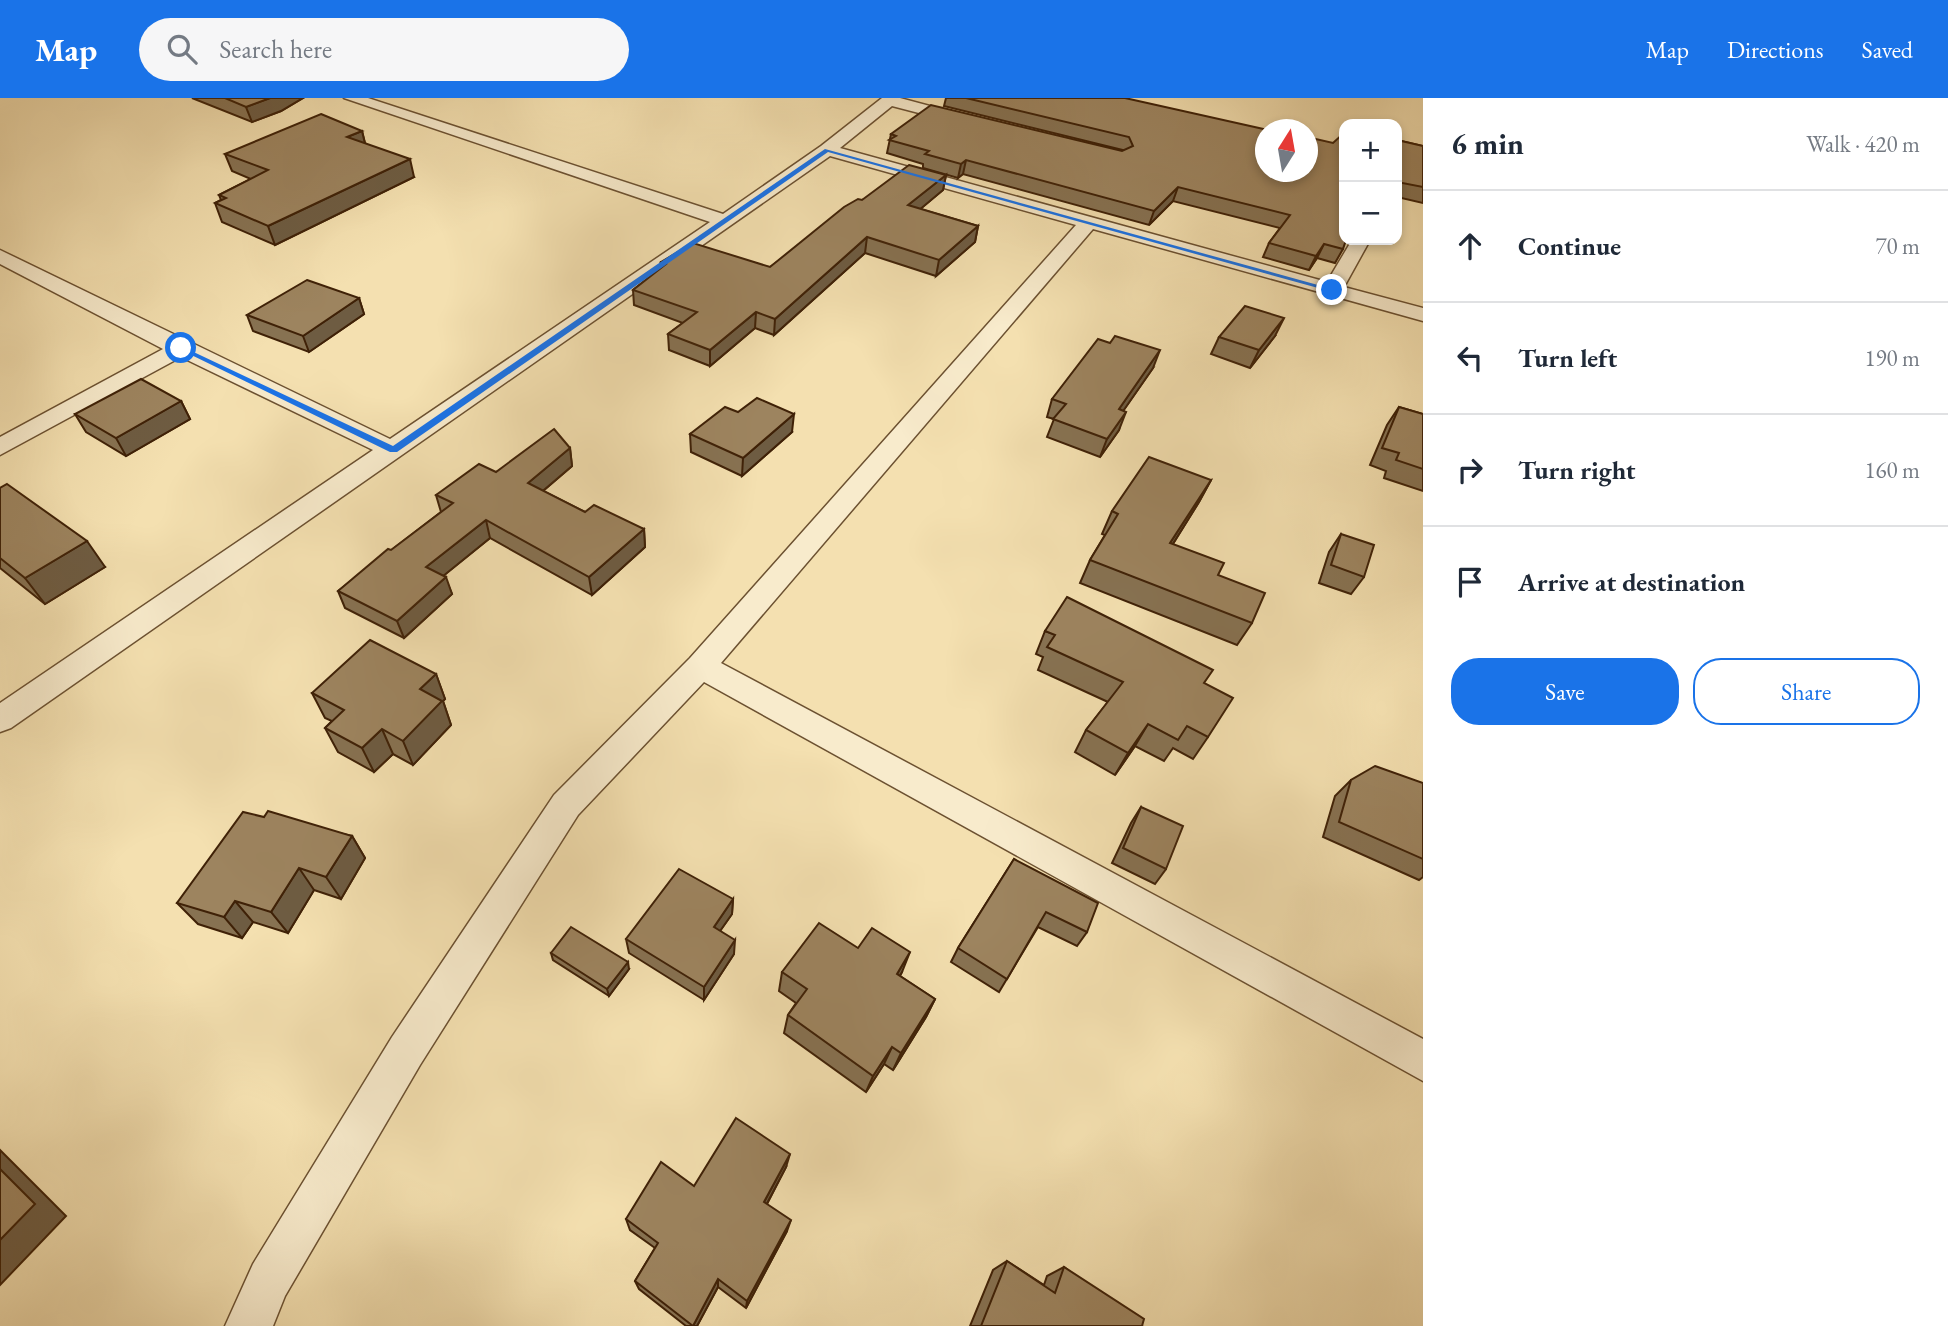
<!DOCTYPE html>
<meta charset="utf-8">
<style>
:root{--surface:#fff;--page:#f6f6f7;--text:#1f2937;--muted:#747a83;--line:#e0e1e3;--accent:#1a73e8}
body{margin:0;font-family:"EB Garamond",serif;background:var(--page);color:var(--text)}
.controls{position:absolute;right:21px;top:21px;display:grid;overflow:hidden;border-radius:14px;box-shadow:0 4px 10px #0003}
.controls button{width:63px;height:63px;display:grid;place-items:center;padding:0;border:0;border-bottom:2px solid var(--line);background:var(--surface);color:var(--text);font:35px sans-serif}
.compass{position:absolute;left:1255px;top:21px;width:63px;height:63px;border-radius:50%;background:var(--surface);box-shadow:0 4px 10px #0003;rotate:11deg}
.stop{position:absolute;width:21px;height:21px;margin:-16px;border:5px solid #1a73e8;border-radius:50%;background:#fff}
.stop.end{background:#1a73e8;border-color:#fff;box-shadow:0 2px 7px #0008}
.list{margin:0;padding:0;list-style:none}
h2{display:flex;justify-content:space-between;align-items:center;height:91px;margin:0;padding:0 28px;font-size:30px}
h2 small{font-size:23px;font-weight:400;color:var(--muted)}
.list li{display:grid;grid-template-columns:46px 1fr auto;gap:21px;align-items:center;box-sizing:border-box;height:112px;padding:0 28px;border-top:2px solid var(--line)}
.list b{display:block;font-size:26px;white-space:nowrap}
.list em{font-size:23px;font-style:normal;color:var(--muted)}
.actions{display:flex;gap:14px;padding:21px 28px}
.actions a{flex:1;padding:16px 0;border:2px solid var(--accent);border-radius:28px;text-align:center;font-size:24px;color:var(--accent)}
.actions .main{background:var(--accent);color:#fff}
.icon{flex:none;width:38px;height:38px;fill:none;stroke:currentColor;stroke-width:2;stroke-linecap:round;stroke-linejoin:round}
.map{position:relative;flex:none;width:1423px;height:1228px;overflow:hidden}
header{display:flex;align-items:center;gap:42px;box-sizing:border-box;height:98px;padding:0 35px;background:var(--accent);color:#fff}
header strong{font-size:33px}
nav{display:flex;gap:38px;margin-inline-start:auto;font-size:24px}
.search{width:490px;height:63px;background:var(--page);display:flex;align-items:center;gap:18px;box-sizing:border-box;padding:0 24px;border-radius:38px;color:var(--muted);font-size:26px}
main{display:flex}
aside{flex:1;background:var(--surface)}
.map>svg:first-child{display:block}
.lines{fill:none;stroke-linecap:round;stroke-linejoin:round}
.minor-casing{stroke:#6c5131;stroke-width:3}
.minor{fill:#f8ebcc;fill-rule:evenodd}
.wall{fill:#877252;stroke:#3f2107;stroke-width:2}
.shaded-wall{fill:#6e5c42;stroke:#3f2107;stroke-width:2}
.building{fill:#9d845f;stroke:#3f2107;stroke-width:2}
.route{fill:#1a73e8}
</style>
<header>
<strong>Map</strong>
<div class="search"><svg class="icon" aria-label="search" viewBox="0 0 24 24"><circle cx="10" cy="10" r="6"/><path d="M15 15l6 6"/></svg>Search here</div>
<nav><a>Map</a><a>Directions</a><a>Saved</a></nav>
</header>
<main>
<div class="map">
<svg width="1423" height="1228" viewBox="0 0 1423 1228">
<rect width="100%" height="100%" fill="#f4e0b0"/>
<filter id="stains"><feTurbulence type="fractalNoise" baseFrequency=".00286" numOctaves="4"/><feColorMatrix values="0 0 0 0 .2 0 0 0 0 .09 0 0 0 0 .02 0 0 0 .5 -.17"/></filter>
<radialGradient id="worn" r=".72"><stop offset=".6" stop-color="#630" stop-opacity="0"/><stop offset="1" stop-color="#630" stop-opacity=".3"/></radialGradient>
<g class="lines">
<defs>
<path id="minor" d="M 344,0 L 368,0 L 723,116 L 821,48 L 882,0 L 900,0 L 971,19 L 973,22 L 965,27 L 892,8 L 840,50 L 1327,184 L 1352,142 L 1370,142 L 1344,189 L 1423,210 L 1423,223 L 1093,131 L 721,565 L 1423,941 L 1423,983 L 704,584 L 578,717 L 420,967 L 285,1198 L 273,1228 L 225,1228 L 253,1166 L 392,939 L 554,697 L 690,560 L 1076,127 L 830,58 L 11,630 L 0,634 L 0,605 L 373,352 L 181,259 L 0,357 L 0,339 L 163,251 L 0,166 L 0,152 L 390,341 L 710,124 Z"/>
</defs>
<!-- minor casing -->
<use href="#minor" class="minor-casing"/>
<!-- minor -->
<use href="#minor" class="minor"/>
</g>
<!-- wall -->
<g class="wall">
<path d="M 192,0 L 303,0 L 281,13 L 252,24 Z"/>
<path d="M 946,0 L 1125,0 L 1343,151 L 1335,165 L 1317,160 L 1309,172 L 1263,159 L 1269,145 L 1280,130 L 1173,103 L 1149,127 L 963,76 L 958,80 L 923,70 L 923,66 L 887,55 L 891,36 L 1122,53 L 1123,52 L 944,8 Z"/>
<path d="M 362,33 L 365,45 L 414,79 L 275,147 L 222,124 L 215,105 L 221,102 L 219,97 L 251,81 L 232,73 L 225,56 Z"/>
<path d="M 1397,42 L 1423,48 L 1423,105 L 1397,99 Z"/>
<path d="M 946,77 L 943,92 L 920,111 L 978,128 L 975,144 L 936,178 L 865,155 L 774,237 L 755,230 L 710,268 L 669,252 L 668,236 L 683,225 L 634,207 L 633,192 L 661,170 L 661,164 L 770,169 L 862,102 Z"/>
<path d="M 359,200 L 364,216 L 309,254 L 253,233 L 247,217 Z"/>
<path d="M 1275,238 L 1250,270 L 1211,256 L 1219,239 Z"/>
<path d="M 1153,270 L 1123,313 L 1119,332 L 1100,359 L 1047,339 L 1054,321 L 1047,319 L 1052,301 Z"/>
<path d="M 181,303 L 190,321 L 126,358 L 86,334 L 75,316 Z"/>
<path d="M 1399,309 L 1423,316 L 1423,393 L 1384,380 L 1386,373 L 1370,367 L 1387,327 Z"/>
<path d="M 738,314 L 792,334 L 742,378 L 691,354 L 690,336 Z"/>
<path d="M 570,350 L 572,368 L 543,393 L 585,414 L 644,431 L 645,449 L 592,497 L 490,440 L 444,477 L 452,496 L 404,540 L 345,510 L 338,493 L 441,414 L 436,397 L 496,374 Z"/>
<path d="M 1211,382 L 1199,404 L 1173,446 L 1218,477 L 1252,525 L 1237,547 L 1080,485 L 1090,462 L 1105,437 L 1102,436 L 1112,413 Z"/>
<path d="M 0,390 L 105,469 L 45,506 L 0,470 Z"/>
<path d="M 1341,436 L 1364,479 L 1351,496 L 1319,485 L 1329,454 Z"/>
<path d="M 1045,533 L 1204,585 L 1208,639 L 1193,661 L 1173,650 L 1164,663 L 1135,648 L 1115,677 L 1075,654 L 1086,632 L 1108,604 L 1038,572 L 1043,559 L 1036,556 Z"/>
<path d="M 436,576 L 445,601 L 443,603 L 451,627 L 413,667 L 393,656 L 374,674 L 338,654 L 325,630 L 332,623 L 325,620 L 312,595 Z"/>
<path d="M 1351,682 L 1423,685 L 1423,779 L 1419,782 L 1323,739 L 1335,698 Z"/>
<path d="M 1141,709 L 1166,771 L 1155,786 L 1112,765 L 1131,725 Z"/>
<path d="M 264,719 L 352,738 L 365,760 L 341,801 L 314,792 L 288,835 L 253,824 L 242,840 L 198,826 L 177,805 Z"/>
<path d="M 1014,761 L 1087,834 L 1077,848 L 1038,829 L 999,894 L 951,864 L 958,850 Z"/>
<path d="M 733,801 L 732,816 L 720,833 L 734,856 L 704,902 L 629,855 L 626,841 Z"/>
<path d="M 858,850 L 902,874 L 900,878 L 935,901 L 926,919 L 893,972 L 884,966 L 866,994 L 784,935 L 788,917 L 796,905 L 779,893 L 782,874 Z"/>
<path d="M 551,855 L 629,871 L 609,898 L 553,862 Z"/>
<path d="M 786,1069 L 767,1106 L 787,1133 L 746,1210 L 718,1189 L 697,1228 L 686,1228 L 639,1191 L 635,1183 L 655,1150 L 630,1132 L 626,1121 Z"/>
<path d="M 1007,1163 L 1044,1187 L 1047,1178 L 1064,1169 L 1142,1228 L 970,1228 L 993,1172 Z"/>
</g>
<!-- shaded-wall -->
<g class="shaded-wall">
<path d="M 270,0 L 303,0 L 281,13 L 252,24 L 246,9 Z"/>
<path d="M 362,33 L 366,50 L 347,39 Z"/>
<path d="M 410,61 L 414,79 L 275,147 L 268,128 Z"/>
<path d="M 966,62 L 963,76 L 958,80 L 961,66 Z"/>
<path d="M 946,77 L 943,92 L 906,123 L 908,107 Z"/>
<path d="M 1178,89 L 1173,103 L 1149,127 L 1154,113 Z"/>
<path d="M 978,128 L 975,144 L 936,178 L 939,162 Z"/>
<path d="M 867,139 L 865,155 L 774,237 L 775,221 Z"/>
<path d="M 1324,146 L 1317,160 L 1309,172 L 1316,158 Z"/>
<path d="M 359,200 L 364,216 L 309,254 L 303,238 Z"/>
<path d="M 756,214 L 755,230 L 710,268 L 710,252 Z"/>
<path d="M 1284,220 L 1275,238 L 1250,270 L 1259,252 Z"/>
<path d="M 1160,252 L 1153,270 L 1112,329 L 1119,311 Z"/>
<path d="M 181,303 L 190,321 L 126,358 L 116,340 Z"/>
<path d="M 1126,314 L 1119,332 L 1100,359 L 1107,341 Z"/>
<path d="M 794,316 L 792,334 L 742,378 L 743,360 Z"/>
<path d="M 570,350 L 572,368 L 531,403 L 528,385 Z"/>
<path d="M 1211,382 L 1199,404 L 1159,468 L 1170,445 Z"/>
<path d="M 486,422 L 490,440 L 432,487 L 426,469 Z"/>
<path d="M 644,431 L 645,449 L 592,497 L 589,479 Z"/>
<path d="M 87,443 L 105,469 L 45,506 L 25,480 Z"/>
<path d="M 446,479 L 452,496 L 404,540 L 397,523 Z"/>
<path d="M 436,576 L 445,601 L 443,603 L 451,627 L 413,667 L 403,643 L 420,591 Z"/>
<path d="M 1148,626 L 1135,648 L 1115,677 L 1128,655 Z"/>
<path d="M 382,631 L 393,656 L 374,674 L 362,650 Z"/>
<path d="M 352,738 L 365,760 L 341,801 L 326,779 Z"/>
<path d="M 299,770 L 314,792 L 288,835 L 271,814 Z"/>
<path d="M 733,801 L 732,816 L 713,843 L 714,829 Z"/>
<path d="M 235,803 L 253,824 L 242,840 L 224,819 Z"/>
<path d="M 735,842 L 734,856 L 704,902 L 704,889 Z"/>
<path d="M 910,854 L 902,874 L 889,895 L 897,876 Z"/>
<path d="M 628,864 L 629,871 L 609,898 L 607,891 Z"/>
<path d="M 935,901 L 926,919 L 893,972 L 901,955 Z"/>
<path d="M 892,949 L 884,966 L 866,994 L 873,978 Z"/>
<path d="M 0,1052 L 66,1118 L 0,1187 Z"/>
<path d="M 790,1056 L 786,1069 L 762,1115 L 764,1104 Z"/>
<path d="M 791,1122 L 787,1133 L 746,1210 L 747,1203 Z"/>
<path d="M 718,1181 L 718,1189 L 697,1228 L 693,1228 Z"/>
</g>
<!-- building -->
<g class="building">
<path d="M 225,0 L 270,0 L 246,9 Z"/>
<path d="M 966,0 L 1125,0 L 1268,32 L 1265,32 L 1265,74 L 1307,74 L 1307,39 L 1333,45 L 1344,35 L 1344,142 L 1346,142 L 1343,151 L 1324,146 L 1316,158 L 1269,145 L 1290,117 L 1178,89 L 1154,113 L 966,62 L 961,66 L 925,56 L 929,53 L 889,42 L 896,38 L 891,36 L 931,7 L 1122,53 L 1133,48 L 1129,39 Z"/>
<path d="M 321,16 L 362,33 L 347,39 L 410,61 L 268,128 L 215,105 L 226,100 L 219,97 L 268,72 L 225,56 Z"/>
<path d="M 1397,42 L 1423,48 L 1423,89 L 1397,84 Z"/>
<path d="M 909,67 L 946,77 L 908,107 L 978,128 L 939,162 L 867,139 L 775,221 L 756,214 L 710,252 L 668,236 L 697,214 L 633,192 L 666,166 L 661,164 L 693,145 L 770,169 L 844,109 L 858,101 L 862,102 Z"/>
<path d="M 307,182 L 359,200 L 303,238 L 247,217 Z"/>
<path d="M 1245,208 L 1284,220 L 1259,252 L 1219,239 Z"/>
<path d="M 1115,238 L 1160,252 L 1119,311 L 1126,314 L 1107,341 L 1053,321 L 1066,306 L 1052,301 L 1098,241 L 1110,245 Z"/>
<path d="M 141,281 L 181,303 L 116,340 L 75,316 Z"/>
<path d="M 757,300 L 794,316 L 743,360 L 690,336 L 725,309 L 738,314 Z"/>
<path d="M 1399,309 L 1423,316 L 1423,371 L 1396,362 L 1399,355 L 1382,350 Z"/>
<path d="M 554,331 L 570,350 L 528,385 L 585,414 L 594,407 L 644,431 L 589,479 L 486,422 L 426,469 L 446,479 L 397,523 L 338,493 L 388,451 L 391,452 L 453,405 L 436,397 L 479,366 L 496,374 Z"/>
<path d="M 1149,359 L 1211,382 L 1170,445 L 1224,465 L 1218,477 L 1265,495 L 1252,525 L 1090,462 L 1118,416 L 1112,413 Z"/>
<path d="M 7,386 L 87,443 L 25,480 L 0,460 L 0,390 Z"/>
<path d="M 1341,436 L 1374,447 L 1364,479 L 1331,467 Z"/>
<path d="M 1067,499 L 1213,572 L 1204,585 L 1233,600 L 1208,639 L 1187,628 L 1178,642 L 1148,626 L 1128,655 L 1086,632 L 1123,584 L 1047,549 L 1055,537 L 1045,533 Z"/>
<path d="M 370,542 L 436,576 L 420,591 L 442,603 L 403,643 L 382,631 L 362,650 L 325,630 L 344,612 L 312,595 Z"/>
<path d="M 1375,668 L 1423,685 L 1423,761 L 1339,724 L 1351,682 Z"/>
<path d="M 1141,709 L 1183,728 L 1166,771 L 1123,750 Z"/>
<path d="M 268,713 L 352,738 L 326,779 L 299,770 L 271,814 L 235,803 L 224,819 L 177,805 L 243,714 L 264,719 Z"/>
<path d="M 1014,761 L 1098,805 L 1087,834 L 1046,814 L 1007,881 L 958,850 Z"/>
<path d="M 679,771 L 733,801 L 714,829 L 735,842 L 704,889 L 626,841 Z"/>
<path d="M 819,825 L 858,850 L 872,830 L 910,854 L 897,876 L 935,901 L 901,955 L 892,949 L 873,978 L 788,917 L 807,891 L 782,874 Z"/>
<path d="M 571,829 L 628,864 L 607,891 L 551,855 Z"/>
<path d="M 736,1020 L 790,1056 L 764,1104 L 791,1122 L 747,1203 L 718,1181 L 693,1228 L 635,1183 L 658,1145 L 626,1121 L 661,1064 L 694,1088 Z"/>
<path d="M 0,1071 L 35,1106 L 0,1142 Z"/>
<path d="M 1007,1163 L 1055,1195 L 1064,1169 L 1144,1221 L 1142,1228 L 981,1228 Z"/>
</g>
<!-- route -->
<path class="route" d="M 825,51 L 1336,192 L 1329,193 L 828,54 L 397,354 L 390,354 L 177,250 L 183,249 L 393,348 Z"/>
<rect width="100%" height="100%" filter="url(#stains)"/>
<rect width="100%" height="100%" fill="url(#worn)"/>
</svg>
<div class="controls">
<button>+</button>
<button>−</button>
</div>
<svg class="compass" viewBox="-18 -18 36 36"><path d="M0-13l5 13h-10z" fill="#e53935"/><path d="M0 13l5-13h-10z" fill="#747a83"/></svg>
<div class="stop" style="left:181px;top:250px"></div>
<div class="stop end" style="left:1332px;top:192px"></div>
</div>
<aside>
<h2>6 min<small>Walk · 420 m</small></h2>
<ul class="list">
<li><svg class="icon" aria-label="ahead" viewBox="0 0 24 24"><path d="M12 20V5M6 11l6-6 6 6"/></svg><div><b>Continue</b></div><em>70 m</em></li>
<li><svg class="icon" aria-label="left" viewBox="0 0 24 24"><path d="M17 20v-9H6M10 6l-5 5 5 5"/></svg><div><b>Turn left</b></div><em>190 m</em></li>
<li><svg class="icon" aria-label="right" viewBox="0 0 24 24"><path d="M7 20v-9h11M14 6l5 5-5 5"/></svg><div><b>Turn right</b></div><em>160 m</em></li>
<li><svg class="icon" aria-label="arrive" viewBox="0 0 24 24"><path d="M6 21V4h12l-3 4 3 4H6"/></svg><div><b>Arrive at destination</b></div></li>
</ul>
<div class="actions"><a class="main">Save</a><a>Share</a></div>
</aside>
</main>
